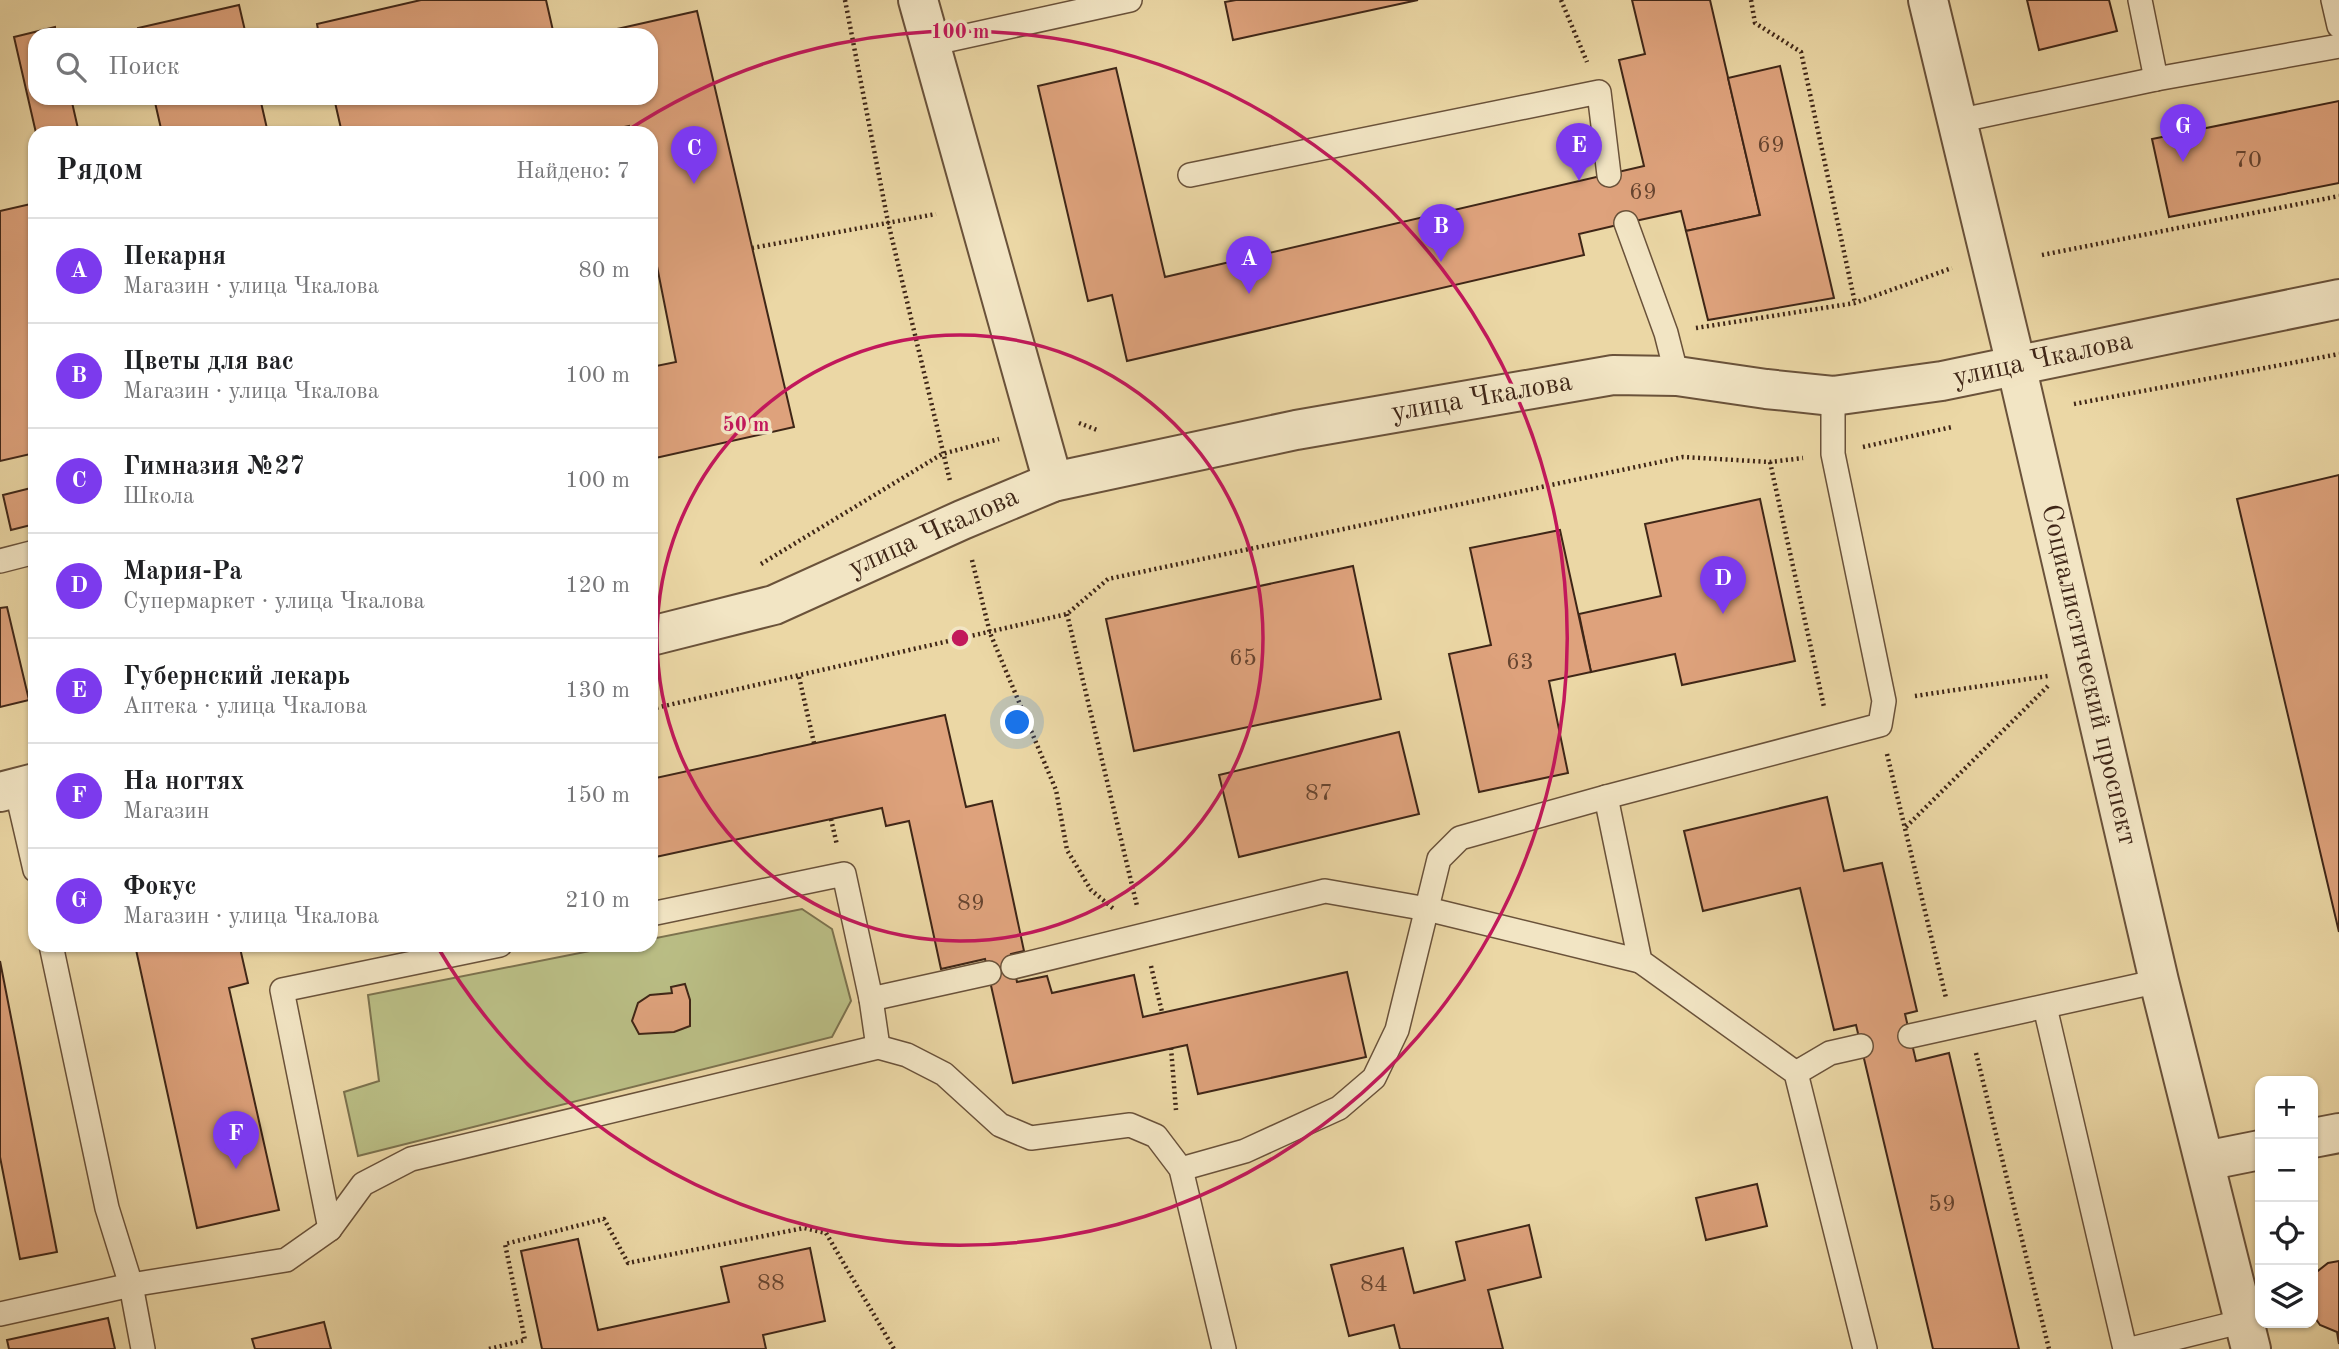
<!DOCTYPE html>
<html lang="ru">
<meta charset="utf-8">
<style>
:root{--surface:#fff;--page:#f2f2f2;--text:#202124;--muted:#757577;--line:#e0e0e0;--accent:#7c3aed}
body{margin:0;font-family:"Old Standard TT",serif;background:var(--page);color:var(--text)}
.controls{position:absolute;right:21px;bottom:21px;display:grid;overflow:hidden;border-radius:14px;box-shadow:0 2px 5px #0004}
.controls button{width:63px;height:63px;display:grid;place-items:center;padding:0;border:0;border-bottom:2px solid var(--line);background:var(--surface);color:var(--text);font:35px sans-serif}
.you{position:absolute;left:1018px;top:723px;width:24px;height:24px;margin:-18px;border:5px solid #fff;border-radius:50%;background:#1a73e8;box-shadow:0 0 0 10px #1a73e833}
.badge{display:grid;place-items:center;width:46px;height:46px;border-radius:50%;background:var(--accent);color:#fff;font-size:23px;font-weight:700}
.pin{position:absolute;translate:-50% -58px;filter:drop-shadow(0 2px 4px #0008)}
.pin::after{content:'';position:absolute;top:37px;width:24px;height:21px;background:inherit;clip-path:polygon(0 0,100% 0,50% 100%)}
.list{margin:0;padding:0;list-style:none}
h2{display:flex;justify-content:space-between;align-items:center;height:91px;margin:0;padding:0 28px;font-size:30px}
h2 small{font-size:23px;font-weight:400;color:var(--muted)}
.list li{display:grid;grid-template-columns:46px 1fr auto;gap:21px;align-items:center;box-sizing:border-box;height:105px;padding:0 28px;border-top:2px solid var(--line)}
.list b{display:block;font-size:26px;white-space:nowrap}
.list p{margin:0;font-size:23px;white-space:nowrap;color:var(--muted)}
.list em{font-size:23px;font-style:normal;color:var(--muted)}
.icon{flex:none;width:38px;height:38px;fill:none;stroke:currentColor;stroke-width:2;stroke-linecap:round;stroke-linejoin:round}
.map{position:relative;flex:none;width:2339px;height:1349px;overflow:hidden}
.search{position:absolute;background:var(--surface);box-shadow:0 2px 5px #0004;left:28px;top:28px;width:630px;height:77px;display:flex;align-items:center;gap:18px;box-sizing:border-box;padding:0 24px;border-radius:21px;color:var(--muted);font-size:26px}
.panel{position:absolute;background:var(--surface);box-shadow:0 2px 5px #0004;left:28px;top:126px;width:630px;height:826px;border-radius:21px}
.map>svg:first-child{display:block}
.green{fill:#babe85;stroke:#7c724e;stroke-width:2}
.building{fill:#dea27c;stroke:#3f2617;stroke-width:2}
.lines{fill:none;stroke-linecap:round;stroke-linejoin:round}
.service-casing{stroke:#6a523a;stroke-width:26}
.minor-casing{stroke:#6a523a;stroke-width:42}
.tertiary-casing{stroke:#6a523a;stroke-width:42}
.path{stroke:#3f2617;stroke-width:4.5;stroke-dasharray:2 3.5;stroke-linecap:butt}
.service{stroke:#f2e5c4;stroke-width:23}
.minor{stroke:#f2e5c4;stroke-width:38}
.tertiary{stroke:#f2e5c4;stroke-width:38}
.ring{fill:none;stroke:#c2185b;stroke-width:3.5}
.labels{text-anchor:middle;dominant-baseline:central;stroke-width:7;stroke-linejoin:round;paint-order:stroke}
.number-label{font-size:24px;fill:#674530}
.street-label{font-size:28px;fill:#3f2617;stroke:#f2e5c4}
.centre{fill:#c2185b;stroke:#f2e5c4;stroke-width:3.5}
.ring-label{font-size:21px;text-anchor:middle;font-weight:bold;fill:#c2185b;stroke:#f2e5c4;stroke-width:7;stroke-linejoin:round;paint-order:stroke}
</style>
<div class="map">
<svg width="2339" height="1349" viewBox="0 0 2339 1349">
<rect width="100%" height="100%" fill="#ebd7a5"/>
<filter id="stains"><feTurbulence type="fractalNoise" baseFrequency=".00286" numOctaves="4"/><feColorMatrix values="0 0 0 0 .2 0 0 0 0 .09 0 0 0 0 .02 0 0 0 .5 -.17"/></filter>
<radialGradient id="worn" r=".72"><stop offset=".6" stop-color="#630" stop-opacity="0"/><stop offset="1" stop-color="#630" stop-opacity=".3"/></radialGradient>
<!-- green -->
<path class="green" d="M 802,909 L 832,929 L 851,1001 L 832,1037 L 358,1156 L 344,1092 L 379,1081 L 368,995 L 620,945 L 651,945 L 651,939 Z"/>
<!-- building -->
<g class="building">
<path d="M 421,0 L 546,0 L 554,35 L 319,35 L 317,24 Z"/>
<path d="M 1236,0 L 1418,0 L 1233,40 L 1225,2 Z"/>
<path d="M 1632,0 L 1710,0 L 1760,215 L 1686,231 L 1681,211 L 1626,223 L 1579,234 L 1584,255 L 1127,361 L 1112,295 L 1088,301 L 1038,86 L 1116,68 L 1165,277 L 1644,166 L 1619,60 L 1645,54 Z"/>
<path d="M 2027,0 L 2109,0 L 2117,31 L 2039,50 Z"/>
<path d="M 239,5 L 246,35 L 139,35 L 138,28 Z"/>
<path d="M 697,11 L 794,427 L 651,459 L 651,367 L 676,362 L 651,236 L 651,133 L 630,133 L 629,126 L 596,133 L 342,133 L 334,98 L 651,98 L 651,35 L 609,35 L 608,31 Z"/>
<path d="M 55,27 L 56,35 L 35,35 L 35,98 L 71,98 L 79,133 L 36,133 L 14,37 Z"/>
<path d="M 1780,66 L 1834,298 L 1708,320 L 1686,231 L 1760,215 L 1728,78 Z"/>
<path d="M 154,98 L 260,98 L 268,133 L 162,133 Z"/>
<path d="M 2339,101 L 2339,183 L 2169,217 L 2152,139 Z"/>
<path d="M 35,203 L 35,453 L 0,461 L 0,211 Z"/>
<path d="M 2339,475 L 2339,932 L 2237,499 Z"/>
<path d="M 35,487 L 35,524 L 11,530 L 3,495 Z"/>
<path d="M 1760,499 L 1795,661 L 1682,685 L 1675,654 L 1591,672 L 1579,614 L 1661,596 L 1645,524 Z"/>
<path d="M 1560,530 L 1591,672 L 1549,681 L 1568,773 L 1479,792 L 1449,654 L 1491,645 L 1470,548 Z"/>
<path d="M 1353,566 L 1381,699 L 1134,751 L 1106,619 Z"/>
<path d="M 7,607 L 29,700 L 0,707 L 0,608 Z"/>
<path d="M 945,715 L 966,807 L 992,801 L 1024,951 L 1011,954 L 1017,982 L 1047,976 L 1052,993 L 1134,975 L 1143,1017 L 1347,972 L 1366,1057 L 1198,1094 L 1187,1045 L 1013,1083 L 985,959 L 941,969 L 909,821 L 886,826 L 882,808 L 651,858 L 651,779 Z"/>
<path d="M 1399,732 L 1419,814 L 1239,857 L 1219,775 Z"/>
<path d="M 1827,797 L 1844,871 L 1882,863 L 1917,1011 L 1905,1014 L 1916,1061 L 1949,1053 L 2019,1349 L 1933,1349 L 1856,1025 L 1834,1030 L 1800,888 L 1703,911 L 1684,831 Z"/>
<path d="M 135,945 L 252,945 L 240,948 L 248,983 L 229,988 L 279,1210 L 197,1228 Z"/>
<path d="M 0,961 L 57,1252 L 20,1259 L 0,1157 Z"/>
<path d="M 685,984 L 690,1000 L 690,1026 L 674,1032 L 639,1034 L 632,1021 L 638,1003 L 650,995 L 672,993 L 671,987 Z"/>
<path d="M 1757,1184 L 1767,1226 L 1706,1240 L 1696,1198 Z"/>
<path d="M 1529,1225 L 1541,1277 L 1488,1290 L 1503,1349 L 1400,1349 L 1394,1325 L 1349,1336 L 1331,1265 L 1403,1248 L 1414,1293 L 1465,1280 L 1456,1242 Z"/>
<path d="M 578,1239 L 598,1330 L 729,1302 L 721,1267 L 810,1248 L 825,1321 L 763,1335 L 766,1349 L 542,1349 L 521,1251 Z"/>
<path d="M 2339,1261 L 2339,1344 L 2337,1332 L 2320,1325 L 2313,1315 L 2314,1274 L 2328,1263 Z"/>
<path d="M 108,1318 L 115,1349 L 9,1349 L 7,1340 Z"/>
<path d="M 324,1322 L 331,1349 L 255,1349 L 252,1339 Z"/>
</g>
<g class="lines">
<defs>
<g id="service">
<path d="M 2140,0 L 2156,79"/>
<path d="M 2333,0 L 2339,26"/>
<path d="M 930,44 L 1130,0"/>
<path d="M 1957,121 L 2156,79 L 2339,46"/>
<path d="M 1190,175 L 1599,92 L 1609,175"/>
<path d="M 1626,223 L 1666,333 L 1677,376"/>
<path d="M 0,561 L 35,552"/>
<path d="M 16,788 L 35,870"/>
<path d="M 1606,797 L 1640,961 L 1796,1073 L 1865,1349"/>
<path d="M 651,914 L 844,874 L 871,999 L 878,1047"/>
<path d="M 51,945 L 107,1208 L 131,1285 L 143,1349"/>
<path d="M 1013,967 L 1325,891 L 1427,909 L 1640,961"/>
<path d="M 871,999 L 989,973"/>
<path d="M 2045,1007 L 2125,1349"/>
<path d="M 1910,1036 L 2159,981"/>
<path d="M 1796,1073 L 1830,1053 L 1861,1046"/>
<path d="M 1181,1169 L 1245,1151 L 1339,1108 L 1374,1078 L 1397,1030 L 1439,859 L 1460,838 L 1606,797 L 1880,725 L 1884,701 L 1833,454 L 1833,396"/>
<path d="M 330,1229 L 282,990 L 500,945"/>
<path d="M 0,1314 L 131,1285 L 286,1260 L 330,1229 L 363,1184 L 411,1159 L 878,1047 L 907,1055 L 944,1074 L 1000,1125 L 1031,1138 L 1130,1125 L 1156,1136 L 1181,1169 L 1224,1349"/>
<path d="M 2131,1349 L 2244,1321"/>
</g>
<g id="minor">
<path d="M 918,0 L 1053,482"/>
<path d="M 651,636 L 774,605 L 962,520 L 1053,482 L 1296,430 L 1613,375 L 1677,376 L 1766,389 L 1833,396 L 1942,381 L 2339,299"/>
<path d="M 0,792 L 35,783"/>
<path d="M 2313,1138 L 2339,1133"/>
<path d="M 2205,1161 L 2260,1150"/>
</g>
<path id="tertiary" d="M 1928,0 L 2016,365 L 2159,981 L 2251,1349"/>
</defs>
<!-- service casing -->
<use href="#service" class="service-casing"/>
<!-- minor casing -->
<use href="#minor" class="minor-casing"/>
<!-- tertiary casing -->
<use href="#tertiary" class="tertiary-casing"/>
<!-- path -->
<g class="path">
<path d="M 845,0 L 888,222 L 950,481"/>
<path d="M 1561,0 L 1587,62"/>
<path d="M 1751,0 L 1755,23 L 1801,52 L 1855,303"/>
<path d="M 752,248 L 936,214"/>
<path d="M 2042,255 L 2339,196"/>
<path d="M 1696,328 L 1855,303 L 1952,268"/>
<path d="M 2074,404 L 2339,354"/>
<path d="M 1079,423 L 1097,430"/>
<path d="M 1863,447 L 1952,427"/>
<path d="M 1770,462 L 1824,707"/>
<path d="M 972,560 L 990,633 L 1056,790 L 1067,850 L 1091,890 L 1115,910"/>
<path d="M 761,564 L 942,454 L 999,439"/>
<path d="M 1067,614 L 1137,906"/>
<path d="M 799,677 L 814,743"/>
<path d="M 1915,696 L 2048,676"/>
<path d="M 651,709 L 1067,614 L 1108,579 L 1683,457 L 1770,462 L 1803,458"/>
<path d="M 1887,754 L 1946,998"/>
<path d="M 831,819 L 837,845"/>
<path d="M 1906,827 L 2049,685"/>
<path d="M 1151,966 L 1162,1012"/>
<path d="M 1171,1048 L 1176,1110"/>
<path d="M 1976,1053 L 2049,1349"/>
<path d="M 489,1349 L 525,1340 L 505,1244 L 604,1219 L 628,1263 L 804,1228 L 826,1233 L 894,1349"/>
</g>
<!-- service -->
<use href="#service" class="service"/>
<!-- minor -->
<use href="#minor" class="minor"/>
<!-- tertiary -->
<use href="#tertiary" class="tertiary"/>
</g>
<!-- distance rings -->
<g class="ring">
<circle cx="960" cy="638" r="303"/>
<path d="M625 132A607 607 0 1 1 437 946"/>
</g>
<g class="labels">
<!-- number labels -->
<g class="number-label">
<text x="1771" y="146">69</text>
<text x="2248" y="161">70</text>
<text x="1643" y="193">69</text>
<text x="1243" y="659">65</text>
<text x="1520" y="663">63</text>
<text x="1319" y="794">87</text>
<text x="971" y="904">89</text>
<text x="1942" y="1205">59</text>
<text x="771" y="1284">88</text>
<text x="1374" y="1285">84</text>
</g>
<!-- street labels -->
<g class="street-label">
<text transform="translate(2043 360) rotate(-12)">улица Чкалова</text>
<text transform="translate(1482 398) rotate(-10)">улица Чкалова</text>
<text transform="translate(934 533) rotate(-24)">улица Чкалова</text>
<text transform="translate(2088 675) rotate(77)">Социалистический проспект</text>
</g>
</g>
<circle cx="960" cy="638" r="10" class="centre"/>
<g class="ring-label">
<text x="960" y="38">100 m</text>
<text x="746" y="431">50 m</text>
</g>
<rect width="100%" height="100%" filter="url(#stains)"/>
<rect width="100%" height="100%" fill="url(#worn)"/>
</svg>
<div class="controls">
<button>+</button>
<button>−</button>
<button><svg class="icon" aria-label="locate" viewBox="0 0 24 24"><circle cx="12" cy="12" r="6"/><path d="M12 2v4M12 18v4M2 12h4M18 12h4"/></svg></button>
<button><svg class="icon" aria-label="layers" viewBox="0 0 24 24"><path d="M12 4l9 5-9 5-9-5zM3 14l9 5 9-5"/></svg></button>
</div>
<div class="you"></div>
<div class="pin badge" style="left:1249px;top:294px">A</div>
<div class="pin badge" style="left:1441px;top:262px">B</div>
<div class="pin badge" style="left:694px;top:184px">C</div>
<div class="pin badge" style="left:1723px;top:614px">D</div>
<div class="pin badge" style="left:1579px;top:181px">E</div>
<div class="pin badge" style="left:236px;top:1169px">F</div>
<div class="pin badge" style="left:2183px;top:162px">G</div>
<div class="search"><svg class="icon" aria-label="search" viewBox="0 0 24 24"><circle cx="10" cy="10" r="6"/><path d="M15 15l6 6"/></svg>Поиск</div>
<section class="panel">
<h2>Рядом<small>Найдено: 7</small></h2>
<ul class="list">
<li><span class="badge">A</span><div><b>Пекарня</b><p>Магазин · улица Чкалова</p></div><em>80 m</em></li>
<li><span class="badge">B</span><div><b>Цветы для вас</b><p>Магазин · улица Чкалова</p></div><em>100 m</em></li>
<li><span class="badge">C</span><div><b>Гимназия №27</b><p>Школа</p></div><em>100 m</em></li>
<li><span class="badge">D</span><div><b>Мария-Ра</b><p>Супермаркет · улица Чкалова</p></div><em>120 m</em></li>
<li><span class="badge">E</span><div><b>Губернский лекарь</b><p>Аптека · улица Чкалова</p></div><em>130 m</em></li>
<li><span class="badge">F</span><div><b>На ногтях</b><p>Магазин</p></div><em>150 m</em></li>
<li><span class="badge">G</span><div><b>Фокус</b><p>Магазин · улица Чкалова</p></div><em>210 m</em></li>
</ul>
</section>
</div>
